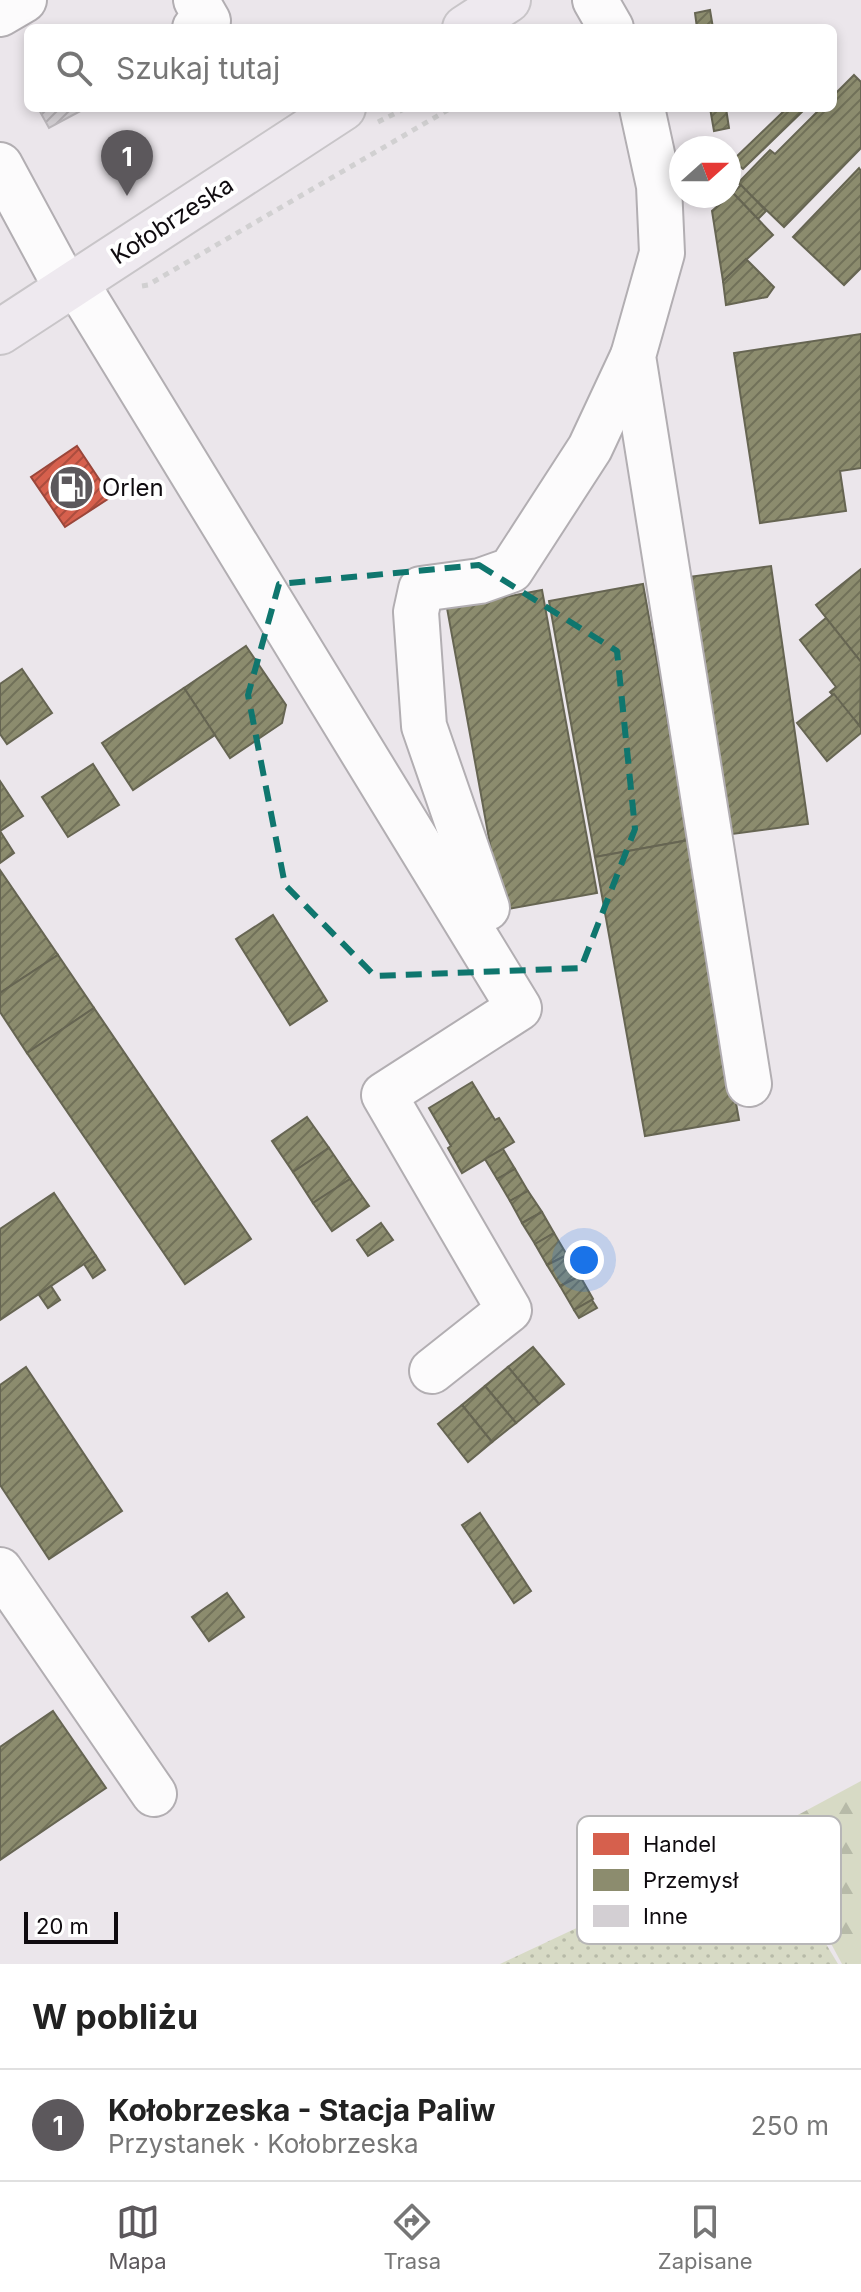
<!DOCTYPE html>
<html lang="pl">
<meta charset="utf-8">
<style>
:root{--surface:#fff;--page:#f2f2f2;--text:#222;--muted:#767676;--line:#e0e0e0;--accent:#5c585c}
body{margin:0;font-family:Inter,sans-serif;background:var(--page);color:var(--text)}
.compass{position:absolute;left:669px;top:136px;width:72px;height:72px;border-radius:50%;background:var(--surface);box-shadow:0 4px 12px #0003;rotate:69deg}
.scale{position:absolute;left:24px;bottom:20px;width:94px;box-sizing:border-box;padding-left:8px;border:4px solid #0f0b0f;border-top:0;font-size:22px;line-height:28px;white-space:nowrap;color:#0f0b0f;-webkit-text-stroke:6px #fff;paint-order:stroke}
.you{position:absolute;left:584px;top:1260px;width:28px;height:28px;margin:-20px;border:6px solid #fff;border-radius:50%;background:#1a73e8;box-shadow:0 0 0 12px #1a73e833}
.badge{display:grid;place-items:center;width:52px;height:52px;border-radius:50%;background:var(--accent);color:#fff;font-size:26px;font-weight:700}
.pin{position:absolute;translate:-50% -66px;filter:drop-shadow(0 2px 4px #0008)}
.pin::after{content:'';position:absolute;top:42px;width:28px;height:24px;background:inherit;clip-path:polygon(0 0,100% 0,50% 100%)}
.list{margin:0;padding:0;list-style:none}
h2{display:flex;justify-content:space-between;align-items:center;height:104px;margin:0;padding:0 32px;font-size:34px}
h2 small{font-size:26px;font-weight:400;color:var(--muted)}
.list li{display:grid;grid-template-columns:52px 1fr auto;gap:24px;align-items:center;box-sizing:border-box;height:112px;padding:0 32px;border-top:2px solid var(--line)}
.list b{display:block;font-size:30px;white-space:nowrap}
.list p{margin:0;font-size:26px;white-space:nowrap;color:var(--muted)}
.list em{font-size:26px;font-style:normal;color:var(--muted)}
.icon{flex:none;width:44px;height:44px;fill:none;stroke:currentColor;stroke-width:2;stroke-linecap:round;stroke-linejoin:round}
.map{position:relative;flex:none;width:861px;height:1964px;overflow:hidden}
.search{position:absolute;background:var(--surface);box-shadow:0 4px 12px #0003;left:24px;right:24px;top:24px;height:88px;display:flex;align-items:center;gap:20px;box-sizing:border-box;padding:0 28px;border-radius:12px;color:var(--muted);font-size:30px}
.sheet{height:216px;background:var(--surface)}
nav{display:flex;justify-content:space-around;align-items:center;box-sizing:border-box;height:112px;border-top:2px solid var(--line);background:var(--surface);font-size:22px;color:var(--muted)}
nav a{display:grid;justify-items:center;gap:4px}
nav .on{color:var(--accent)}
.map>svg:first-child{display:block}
.grass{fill:url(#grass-dots)}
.forest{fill:url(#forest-firs)}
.shops{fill:url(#shops-hatch);stroke:#9a463a;stroke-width:2}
.industry{fill:url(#industry-hatch);stroke:#666552;stroke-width:2}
.building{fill:url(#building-hatch);stroke:#bbb7bb;stroke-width:2}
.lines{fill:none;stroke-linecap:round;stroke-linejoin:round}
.minor-casing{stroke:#b2aeb2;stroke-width:48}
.major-casing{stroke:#c8c5c8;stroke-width:48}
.path{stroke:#d1d0d1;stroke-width:5;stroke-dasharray:6 6;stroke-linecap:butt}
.minor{stroke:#fcfbfc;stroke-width:44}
.major{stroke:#eee9ef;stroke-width:44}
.marked{fill:none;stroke:#0f766e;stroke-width:6;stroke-dasharray:16 10;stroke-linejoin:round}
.labels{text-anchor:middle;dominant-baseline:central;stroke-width:8;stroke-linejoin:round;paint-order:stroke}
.street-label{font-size:24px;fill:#0f0b0f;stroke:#fff}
.poi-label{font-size:24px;fill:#0f0b0f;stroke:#fff;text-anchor:start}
.key{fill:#fff;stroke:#b7b6b7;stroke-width:2}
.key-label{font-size:22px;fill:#0f0b0f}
</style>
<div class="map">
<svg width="861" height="1964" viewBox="0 0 861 1964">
<defs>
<pattern id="grass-dots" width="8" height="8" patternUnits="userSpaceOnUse" patternTransform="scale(2)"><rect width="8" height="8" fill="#d7dac5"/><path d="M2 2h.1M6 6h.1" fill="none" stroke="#b7baa8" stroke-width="1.8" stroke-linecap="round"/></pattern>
<pattern id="forest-firs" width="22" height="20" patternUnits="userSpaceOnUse" patternTransform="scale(2)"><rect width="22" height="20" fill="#d7dac5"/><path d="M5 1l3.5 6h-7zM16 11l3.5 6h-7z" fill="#b7baa8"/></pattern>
<pattern id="shops-hatch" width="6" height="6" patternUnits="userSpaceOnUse" patternTransform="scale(2)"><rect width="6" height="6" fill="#d6604d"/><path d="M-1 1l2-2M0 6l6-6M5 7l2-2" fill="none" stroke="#ac4d3e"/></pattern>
<pattern id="industry-hatch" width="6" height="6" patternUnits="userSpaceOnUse" patternTransform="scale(2)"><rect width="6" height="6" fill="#8c8c6e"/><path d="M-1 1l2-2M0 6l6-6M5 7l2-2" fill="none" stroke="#717159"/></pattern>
<pattern id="building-hatch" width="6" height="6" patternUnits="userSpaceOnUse" patternTransform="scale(2)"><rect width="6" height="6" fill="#d3cfd3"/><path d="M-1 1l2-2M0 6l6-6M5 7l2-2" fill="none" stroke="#b4b0b4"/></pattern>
</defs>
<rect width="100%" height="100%" fill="#ebe6eb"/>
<!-- grass -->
<path class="grass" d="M 764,1840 L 838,1964 L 500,1964 Z"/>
<!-- forest -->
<path class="forest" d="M 861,1781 L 861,1964 L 842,1964 L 770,1830 Z"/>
<!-- shops -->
<path class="shops" d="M 77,446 L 111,497 L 65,527 L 31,477 Z"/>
<!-- industry -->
<g class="industry">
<path d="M 710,10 L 713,28 L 697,28 L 695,13 Z"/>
<path d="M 854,75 L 861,82 L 861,148 L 784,227 L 738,183 L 770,150 L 775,154 L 821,108 L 833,108 L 833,96 Z"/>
<path d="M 710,108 L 726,108 L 729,128 L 714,131 Z"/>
<path d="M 787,108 L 806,108 L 743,169 L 733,160 Z"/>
<path d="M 859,168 L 861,171 L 861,268 L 844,285 L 793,237 Z"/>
<path d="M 741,185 L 766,211 L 758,219 L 733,193 Z"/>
<path d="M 733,193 L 773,235 L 723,281 L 712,211 Z"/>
<path d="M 746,259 L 774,287 L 767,297 L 726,305 L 723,281 Z"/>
<path d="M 861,334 L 861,468 L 840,471 L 846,511 L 760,523 L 734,353 Z"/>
<path d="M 771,566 L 808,824 L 725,835 L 688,577 Z"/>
<path d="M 861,569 L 861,662 L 816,605 Z"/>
<path d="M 643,584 L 689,840 L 595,857 L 549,601 Z"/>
<path d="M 542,590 L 597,893 L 502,910 L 447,608 Z"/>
<path d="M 826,618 L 861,662 L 860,726 L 830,692 L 836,687 L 800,640 Z"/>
<path d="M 246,646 L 286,705 L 282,723 L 230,758 L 184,688 Z"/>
<path d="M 22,669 L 52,713 L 7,744 L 0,734 L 0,684 Z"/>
<path d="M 184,688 L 215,735 L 133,790 L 102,743 Z"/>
<path d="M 834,694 L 861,728 L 861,733 L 827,761 L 797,723 Z"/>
<path d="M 93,764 L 119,805 L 68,837 L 42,797 Z"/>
<path d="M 0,781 L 23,816 L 0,831 Z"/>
<path d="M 0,831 L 14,853 L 0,863 Z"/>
<path d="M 689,840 L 739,1120 L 645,1136 L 595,857 Z"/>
<path d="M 0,870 L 58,955 L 0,993 Z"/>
<path d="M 273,915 L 327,1001 L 290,1025 L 236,939 Z"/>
<path d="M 58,955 L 94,1008 L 27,1053 L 0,1012 L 0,993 Z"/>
<path d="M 94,1008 L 251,1239 L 185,1284 L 27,1053 Z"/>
<path d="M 472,1082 L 495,1120 L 499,1118 L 514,1142 L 462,1173 L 448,1148 L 451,1146 L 429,1108 Z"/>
<path d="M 307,1117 L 329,1148 L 293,1172 L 272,1141 Z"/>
<path d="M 329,1148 L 350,1179 L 313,1203 L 293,1172 Z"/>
<path d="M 503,1149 L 515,1169 L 497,1179 L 485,1159 Z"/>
<path d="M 515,1169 L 528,1191 L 510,1201 L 497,1179 Z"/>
<path d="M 350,1179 L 369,1206 L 332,1231 L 313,1203 Z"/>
<path d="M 528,1191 L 542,1212 L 522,1223 L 510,1201 Z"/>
<path d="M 54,1193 L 96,1256 L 0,1320 L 0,1229 Z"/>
<path d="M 542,1212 L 554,1233 L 535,1244 L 522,1223 Z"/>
<path d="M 381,1223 L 393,1240 L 368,1256 L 357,1240 Z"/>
<path d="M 554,1233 L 567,1255 L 547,1265 L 535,1244 Z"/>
<path d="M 567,1255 L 580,1276 L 560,1286 L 547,1265 Z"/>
<path d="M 96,1256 L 105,1270 L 93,1278 L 84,1264 Z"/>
<path d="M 580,1276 L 593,1299 L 574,1310 L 560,1286 Z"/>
<path d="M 51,1286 L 60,1300 L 48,1308 L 39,1295 Z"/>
<path d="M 592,1300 L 597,1308 L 579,1318 L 574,1310 Z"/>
<path d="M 533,1347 L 564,1384 L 539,1404 L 508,1367 Z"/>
<path d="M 26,1367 L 122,1511 L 49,1559 L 0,1485 L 0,1385 Z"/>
<path d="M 508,1367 L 539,1404 L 516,1423 L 485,1386 Z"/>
<path d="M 485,1386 L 516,1423 L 492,1442 L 462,1405 Z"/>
<path d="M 462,1405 L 492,1442 L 468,1462 L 438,1424 Z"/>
<path d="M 480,1513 L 531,1591 L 514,1603 L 462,1525 Z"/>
<path d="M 227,1593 L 244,1617 L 209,1641 L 192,1617 Z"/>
<path d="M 53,1711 L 106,1788 L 0,1860 L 0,1747 Z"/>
</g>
<!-- building -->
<path class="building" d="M 38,108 L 86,108 L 49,128 Z"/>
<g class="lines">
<defs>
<g id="minor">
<path d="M 595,0 L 611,28"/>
<path d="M 0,14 L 24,0"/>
<path d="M 195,28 L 208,21 L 196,0"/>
<path d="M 642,108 L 659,186 L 662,253 L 633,356 L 749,1084"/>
<path d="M 0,165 L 67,289"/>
<path d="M 76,283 L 519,1008 L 384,1095 L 509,1310 L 432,1371"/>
<path d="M 487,908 L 424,726 L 416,612 L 421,589 L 480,581 L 511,570 L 590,448 L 633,356"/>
<path d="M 0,1570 L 154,1794"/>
</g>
<g id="major">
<path d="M 465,28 L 508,0"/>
<path d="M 0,332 L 343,108"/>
</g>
</defs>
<!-- minor casing -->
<use href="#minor" class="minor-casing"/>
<!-- major casing -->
<use href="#major" class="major-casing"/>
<!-- path -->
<g class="path">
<path d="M 378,122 L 406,108"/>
<path d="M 142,286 L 148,285 L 451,108"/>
</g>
<!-- minor -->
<use href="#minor" class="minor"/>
<!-- major -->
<use href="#major" class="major"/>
</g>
<!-- marked area -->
<path class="marked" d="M 479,565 L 617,651 L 635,829 L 581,968 L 375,976 L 285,885 L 248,695 L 279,584 Z"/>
<!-- icons -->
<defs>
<symbol id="fuel-disc" viewBox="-11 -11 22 22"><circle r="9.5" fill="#5c585c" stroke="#fff"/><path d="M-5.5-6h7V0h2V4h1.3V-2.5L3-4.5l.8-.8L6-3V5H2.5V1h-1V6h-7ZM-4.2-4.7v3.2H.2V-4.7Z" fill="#fff"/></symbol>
</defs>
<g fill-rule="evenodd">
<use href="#fuel-disc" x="46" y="462" width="51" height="51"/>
</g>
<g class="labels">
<!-- street labels -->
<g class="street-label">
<text transform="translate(172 220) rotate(-33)">Kołobrzeska</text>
</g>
<!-- poi labels -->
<g class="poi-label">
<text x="102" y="487">Orlen</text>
</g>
</g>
<!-- legend -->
<rect x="577" y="1816" width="264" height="128" rx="12" class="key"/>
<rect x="593" y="1833" width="36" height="22" fill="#d6604d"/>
<rect x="593" y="1869" width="36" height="22" fill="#8c8c6e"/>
<rect x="593" y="1905" width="36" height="22" fill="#d3cfd3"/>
<g class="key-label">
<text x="643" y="1852">Handel</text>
<text x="643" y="1888">Przemysł</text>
<text x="643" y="1924">Inne</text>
</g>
</svg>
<svg class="compass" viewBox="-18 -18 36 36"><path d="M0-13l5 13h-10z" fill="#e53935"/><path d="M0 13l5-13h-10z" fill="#767676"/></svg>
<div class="scale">20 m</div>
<div class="you"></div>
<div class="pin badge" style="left:127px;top:196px">1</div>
<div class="search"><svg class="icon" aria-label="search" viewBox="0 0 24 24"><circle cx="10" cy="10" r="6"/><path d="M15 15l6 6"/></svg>Szukaj tutaj</div>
</div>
<section class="sheet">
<h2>W pobliżu<small></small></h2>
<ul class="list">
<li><span class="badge">1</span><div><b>Kołobrzeska - Stacja Paliw</b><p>Przystanek · Kołobrzeska</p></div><em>250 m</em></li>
</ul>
</section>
<nav>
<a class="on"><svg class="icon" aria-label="map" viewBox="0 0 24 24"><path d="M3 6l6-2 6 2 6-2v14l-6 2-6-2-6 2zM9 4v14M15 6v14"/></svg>Mapa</a>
<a><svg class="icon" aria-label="directions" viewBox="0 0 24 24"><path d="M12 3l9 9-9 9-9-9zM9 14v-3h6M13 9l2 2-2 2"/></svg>Trasa</a>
<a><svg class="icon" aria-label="saved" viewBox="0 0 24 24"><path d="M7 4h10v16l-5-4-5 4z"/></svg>Zapisane</a>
</nav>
